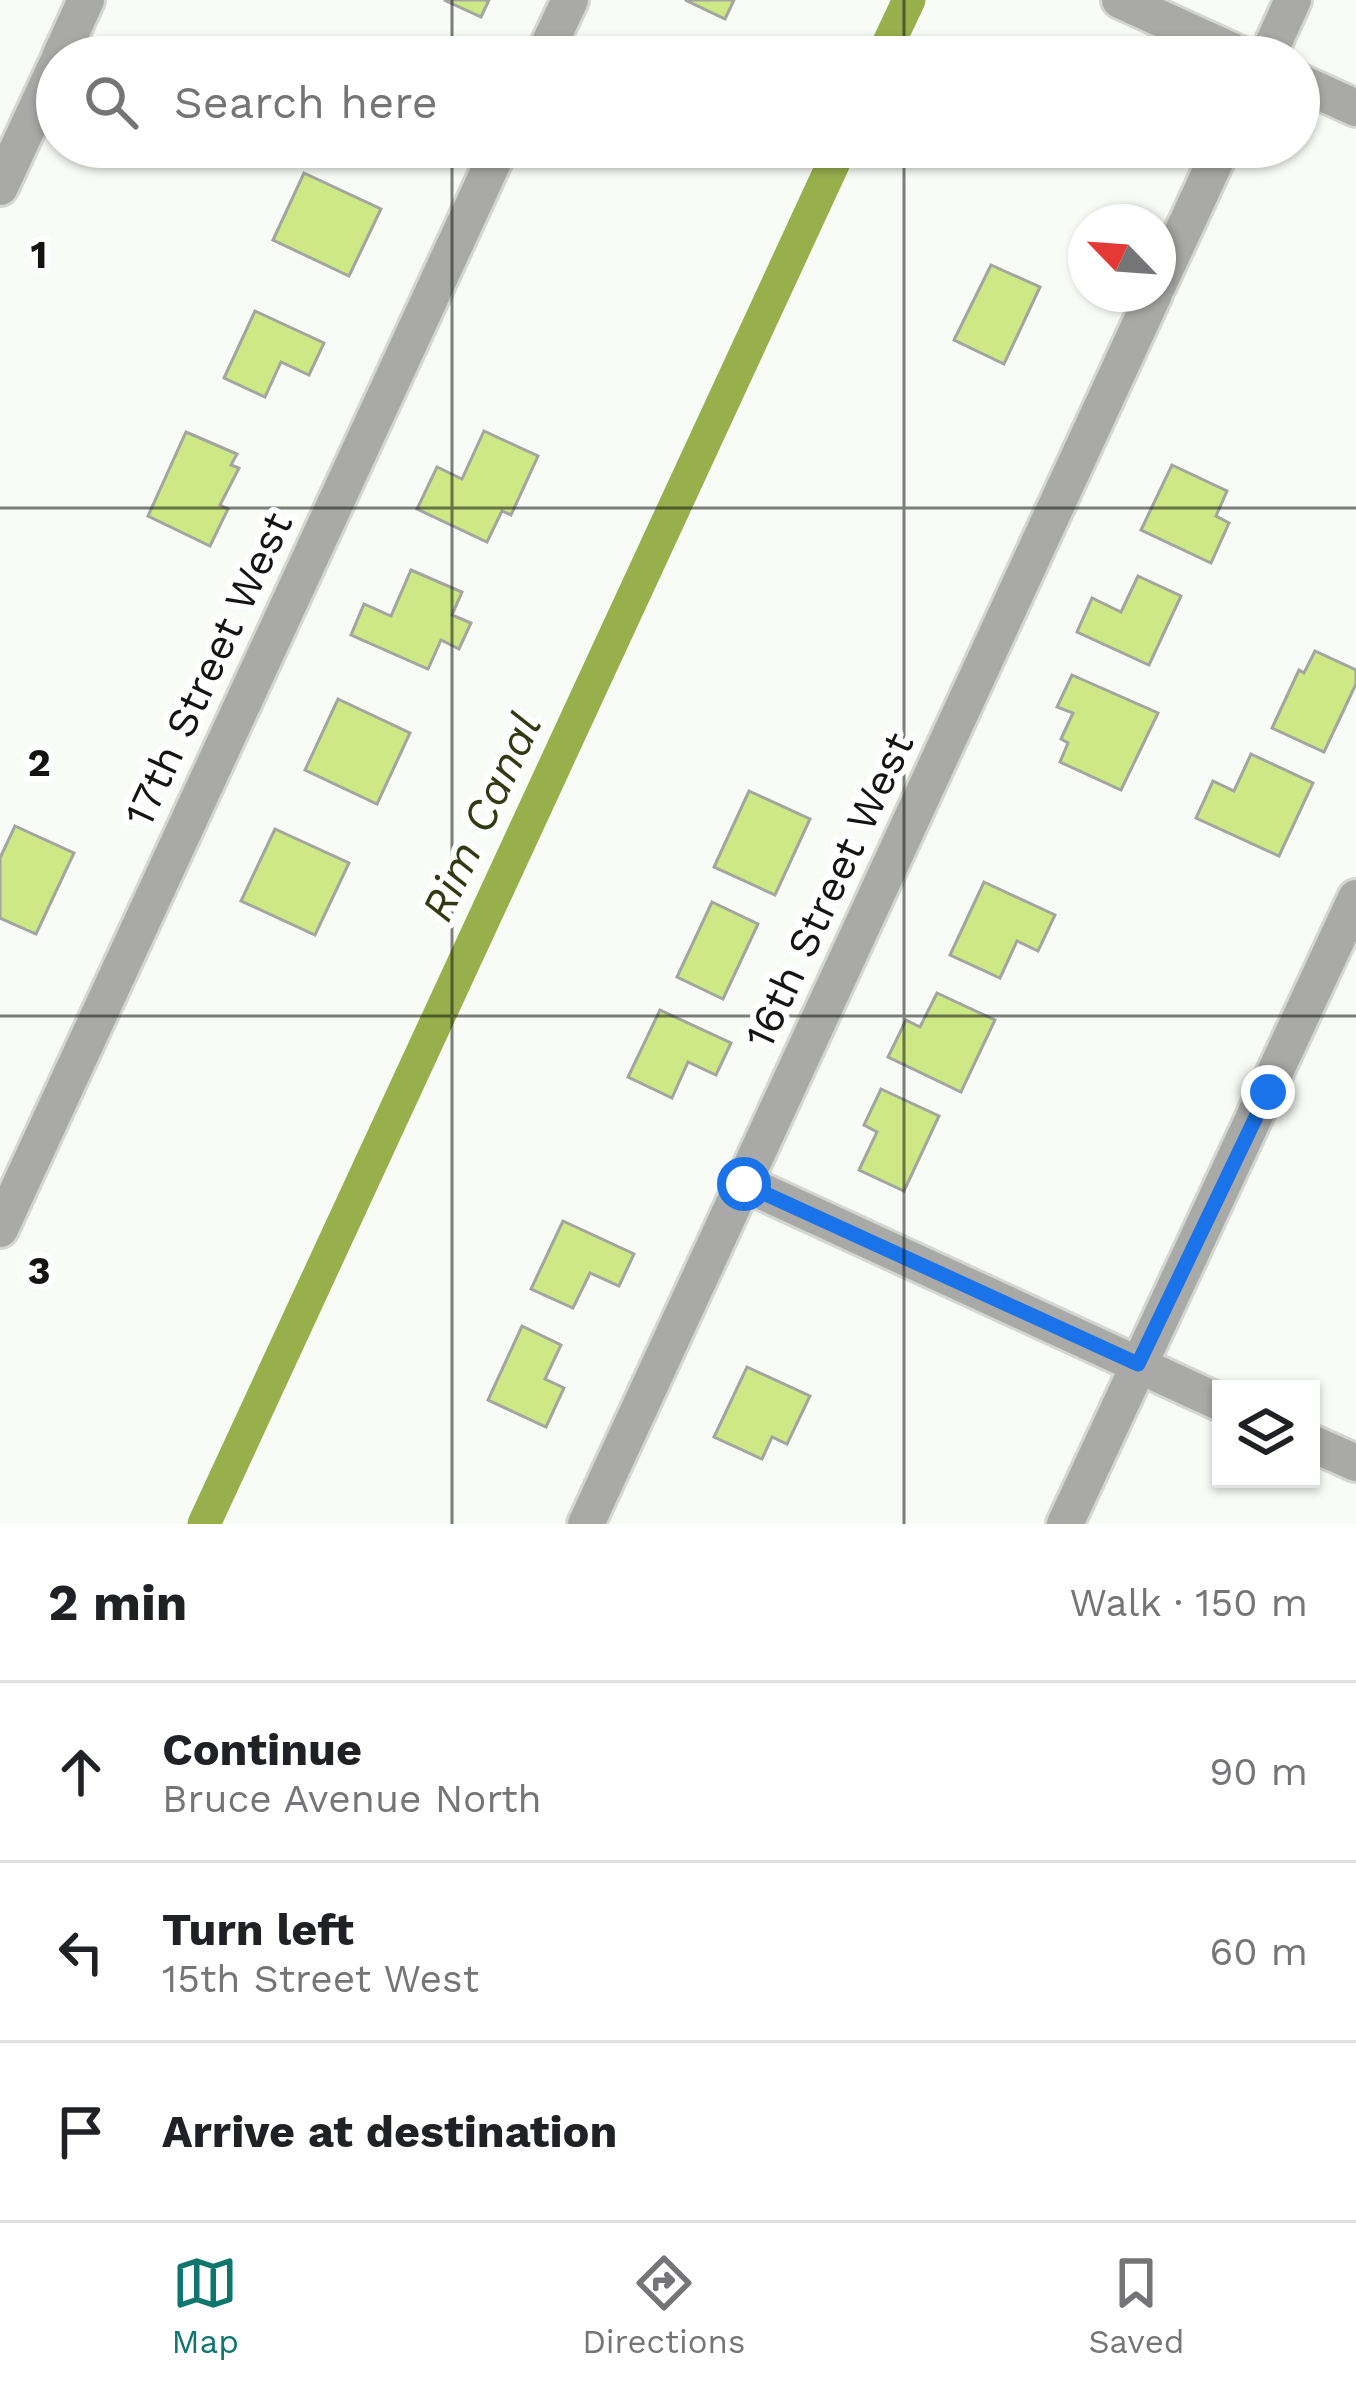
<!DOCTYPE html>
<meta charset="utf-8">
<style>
:root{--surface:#fff;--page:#f2f2f2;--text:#202124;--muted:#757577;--line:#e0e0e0;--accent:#0f766e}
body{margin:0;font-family:"Work Sans",sans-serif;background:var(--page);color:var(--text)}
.controls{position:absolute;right:36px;bottom:36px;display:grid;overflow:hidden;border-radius:0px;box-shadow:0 3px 9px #0004}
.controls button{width:108px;height:108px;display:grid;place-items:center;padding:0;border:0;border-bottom:3px solid var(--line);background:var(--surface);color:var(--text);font:60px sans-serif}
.compass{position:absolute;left:1068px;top:204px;width:108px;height:108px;border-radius:50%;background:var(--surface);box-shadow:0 3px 9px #0004;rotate:295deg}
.stop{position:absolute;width:36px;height:36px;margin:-27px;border:9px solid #1a73e8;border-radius:50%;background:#fff}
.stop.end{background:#1a73e8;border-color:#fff;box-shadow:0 3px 12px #0008}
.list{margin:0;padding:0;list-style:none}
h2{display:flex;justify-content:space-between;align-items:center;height:156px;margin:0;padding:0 48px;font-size:51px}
h2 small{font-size:39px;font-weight:400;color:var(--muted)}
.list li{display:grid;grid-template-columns:78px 1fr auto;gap:36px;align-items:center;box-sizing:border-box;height:180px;padding:0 48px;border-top:3px solid var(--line)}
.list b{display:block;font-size:45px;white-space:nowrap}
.list p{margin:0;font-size:39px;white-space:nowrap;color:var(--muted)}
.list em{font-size:39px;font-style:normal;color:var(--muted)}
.icon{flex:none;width:66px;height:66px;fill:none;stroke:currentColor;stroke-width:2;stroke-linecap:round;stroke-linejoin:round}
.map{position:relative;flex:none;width:1356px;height:1524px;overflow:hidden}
.search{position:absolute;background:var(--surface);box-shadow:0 3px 9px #0004;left:36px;right:36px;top:36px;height:132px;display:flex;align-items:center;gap:30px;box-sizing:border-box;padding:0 42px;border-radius:66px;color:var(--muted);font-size:45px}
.sheet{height:696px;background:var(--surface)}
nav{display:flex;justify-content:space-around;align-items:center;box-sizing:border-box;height:168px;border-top:3px solid var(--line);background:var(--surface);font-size:33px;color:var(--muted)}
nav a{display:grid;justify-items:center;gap:6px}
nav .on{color:var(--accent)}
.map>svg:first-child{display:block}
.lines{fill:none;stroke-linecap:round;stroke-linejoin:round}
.canal{stroke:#97b04c;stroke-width:33}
.building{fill:#cde884;stroke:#a3a5a0;stroke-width:3}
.minor-casing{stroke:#d4d6d2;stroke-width:42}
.minor{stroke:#a9aaa8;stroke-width:36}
.route{stroke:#1a73e8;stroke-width:15}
.grid{fill:none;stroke:#141513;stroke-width:3;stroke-opacity:0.55}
.labels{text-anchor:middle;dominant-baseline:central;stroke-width:12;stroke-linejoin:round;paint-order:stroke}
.street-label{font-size:42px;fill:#141513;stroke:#fff}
.water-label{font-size:45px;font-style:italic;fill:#313a11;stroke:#fff}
.grid-label{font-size:39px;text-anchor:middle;font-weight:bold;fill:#141513;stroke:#fff;stroke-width:12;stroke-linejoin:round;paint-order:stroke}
</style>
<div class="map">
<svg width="1356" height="1524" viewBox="0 0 1356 1524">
<rect width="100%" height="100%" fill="#f9fbf6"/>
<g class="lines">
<!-- canal -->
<g class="canal">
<path d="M 882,57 L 909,0"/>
<path d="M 204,1524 L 841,147"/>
</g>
</g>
<!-- building -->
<g class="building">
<path d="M 444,0 L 489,0 L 481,17 Z"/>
<path d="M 685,0 L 734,0 L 725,19 Z"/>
<path d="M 1081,147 L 1126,147 L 1118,164 Z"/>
<path d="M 304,173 L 381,209 L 349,276 L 273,240 Z"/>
<path d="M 991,265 L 1040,287 L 1004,364 L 954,340 Z"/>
<path d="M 255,311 L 324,343 L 309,375 L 281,362 L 265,397 L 224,378 Z"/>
<path d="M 484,431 L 538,456 L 511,515 L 502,511 L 487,542 L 417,509 L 437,467 L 462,479 Z"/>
<path d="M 186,432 L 237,454 L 231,465 L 239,468 L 220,505 L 228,509 L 210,546 L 148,516 Z"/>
<path d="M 1172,465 L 1227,491 L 1216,516 L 1229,523 L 1211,563 L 1141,530 Z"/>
<path d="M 411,570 L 462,592 L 452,615 L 471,623 L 459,649 L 441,640 L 428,669 L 351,635 L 364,604 L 391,616 Z"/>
<path d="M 1138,576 L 1181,596 L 1149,665 L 1077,632 L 1092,598 L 1121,612 Z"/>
<path d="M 1315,651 L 1356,670 L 1356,684 L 1324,752 L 1272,728 L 1299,670 L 1304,673 Z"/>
<path d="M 1072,675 L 1158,713 L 1121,790 L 1060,762 L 1068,743 L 1061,739 L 1073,713 L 1057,707 Z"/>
<path d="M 338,699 L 410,733 L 377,804 L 305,770 Z"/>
<path d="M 1251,754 L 1313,783 L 1279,856 L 1196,818 L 1213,781 L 1234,791 Z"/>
<path d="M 749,791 L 810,819 L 775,895 L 714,867 Z"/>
<path d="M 15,826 L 74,853 L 36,934 L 0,918 L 0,858 Z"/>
<path d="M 275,829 L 349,863 L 315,935 L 241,901 Z"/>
<path d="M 984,882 L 1055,915 L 1038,951 L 1017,941 L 1000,978 L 950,955 Z"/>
<path d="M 712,902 L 758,924 L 723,999 L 677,977 Z"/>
<path d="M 937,993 L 995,1020 L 961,1092 L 888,1057 L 906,1020 L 920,1027 Z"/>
<path d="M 660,1010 L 731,1043 L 716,1075 L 688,1062 L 672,1098 L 628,1077 Z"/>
<path d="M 881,1089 L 939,1116 L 904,1191 L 859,1170 L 877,1132 L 864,1125 Z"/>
<path d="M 563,1221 L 634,1254 L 619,1286 L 590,1273 L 573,1308 L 531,1289 Z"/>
<path d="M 522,1326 L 561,1345 L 545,1379 L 564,1388 L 546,1427 L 488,1400 Z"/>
<path d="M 747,1367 L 810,1396 L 787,1444 L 772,1437 L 762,1459 L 714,1437 Z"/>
</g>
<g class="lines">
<defs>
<g id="minor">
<path d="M 1120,0 L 1245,57"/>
<path d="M 60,57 L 86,0"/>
<path d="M 543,57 L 570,0"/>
<path d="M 1267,57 L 1293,0"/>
<path d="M 1299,82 L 1356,108"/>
<path d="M 0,187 L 57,64"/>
<path d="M 1158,285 L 1222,147"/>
<path d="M 744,1183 L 1221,1403"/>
<path d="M 0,1229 L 500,147"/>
<path d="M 1311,1443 L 1356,1463"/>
<path d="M 586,1524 L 1154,294"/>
<path d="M 1065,1524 L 1356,898"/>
</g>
</defs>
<!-- minor casing -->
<use href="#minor" class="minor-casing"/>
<!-- minor -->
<use href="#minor" class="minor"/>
</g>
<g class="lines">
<!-- route -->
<path class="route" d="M 744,1184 L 1138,1364 L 1268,1092"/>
</g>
<!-- grid -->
<path class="grid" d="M 452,0 L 452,57M 904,0 L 904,57M 452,147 L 452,1524M 904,147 L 904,1524M 0,508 L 1356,508M 0,1016 L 1356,1016"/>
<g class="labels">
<!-- street labels -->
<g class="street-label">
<text transform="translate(208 669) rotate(-65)">17th Street West</text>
<text transform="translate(829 890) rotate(-65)">16th Street West</text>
</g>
<!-- water labels -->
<g class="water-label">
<text transform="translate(481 817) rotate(-65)">Rim Canal</text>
</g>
</g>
<g class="grid-label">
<text x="39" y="268">1</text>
<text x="39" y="776">2</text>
<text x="39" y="1284">3</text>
</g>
</svg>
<div class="controls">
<button><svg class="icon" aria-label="layers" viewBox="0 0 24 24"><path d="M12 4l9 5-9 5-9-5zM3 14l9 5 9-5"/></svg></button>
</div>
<svg class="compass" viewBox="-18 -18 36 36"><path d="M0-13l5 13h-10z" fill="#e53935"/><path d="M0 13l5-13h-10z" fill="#757577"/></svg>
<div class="stop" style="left:744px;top:1184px"></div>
<div class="stop end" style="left:1268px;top:1092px"></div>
<div class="search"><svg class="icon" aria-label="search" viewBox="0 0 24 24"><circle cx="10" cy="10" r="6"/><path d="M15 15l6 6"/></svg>Search here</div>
</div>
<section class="sheet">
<h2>2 min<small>Walk · 150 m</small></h2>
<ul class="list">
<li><svg class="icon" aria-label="ahead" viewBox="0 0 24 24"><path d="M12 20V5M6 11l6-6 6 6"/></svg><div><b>Continue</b><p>Bruce Avenue North</p></div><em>90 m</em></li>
<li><svg class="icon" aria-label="left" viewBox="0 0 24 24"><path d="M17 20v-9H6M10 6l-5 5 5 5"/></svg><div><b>Turn left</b><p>15th Street West</p></div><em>60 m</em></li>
<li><svg class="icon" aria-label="arrive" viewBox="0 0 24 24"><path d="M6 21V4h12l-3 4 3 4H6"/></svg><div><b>Arrive at destination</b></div></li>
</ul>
</section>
<nav>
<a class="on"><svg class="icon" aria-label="map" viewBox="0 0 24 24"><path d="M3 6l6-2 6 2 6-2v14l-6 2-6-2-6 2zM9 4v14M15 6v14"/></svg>Map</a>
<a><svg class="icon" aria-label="directions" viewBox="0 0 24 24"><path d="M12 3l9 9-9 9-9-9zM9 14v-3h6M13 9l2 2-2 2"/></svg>Directions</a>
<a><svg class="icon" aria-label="saved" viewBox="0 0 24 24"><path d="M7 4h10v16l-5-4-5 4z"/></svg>Saved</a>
</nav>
